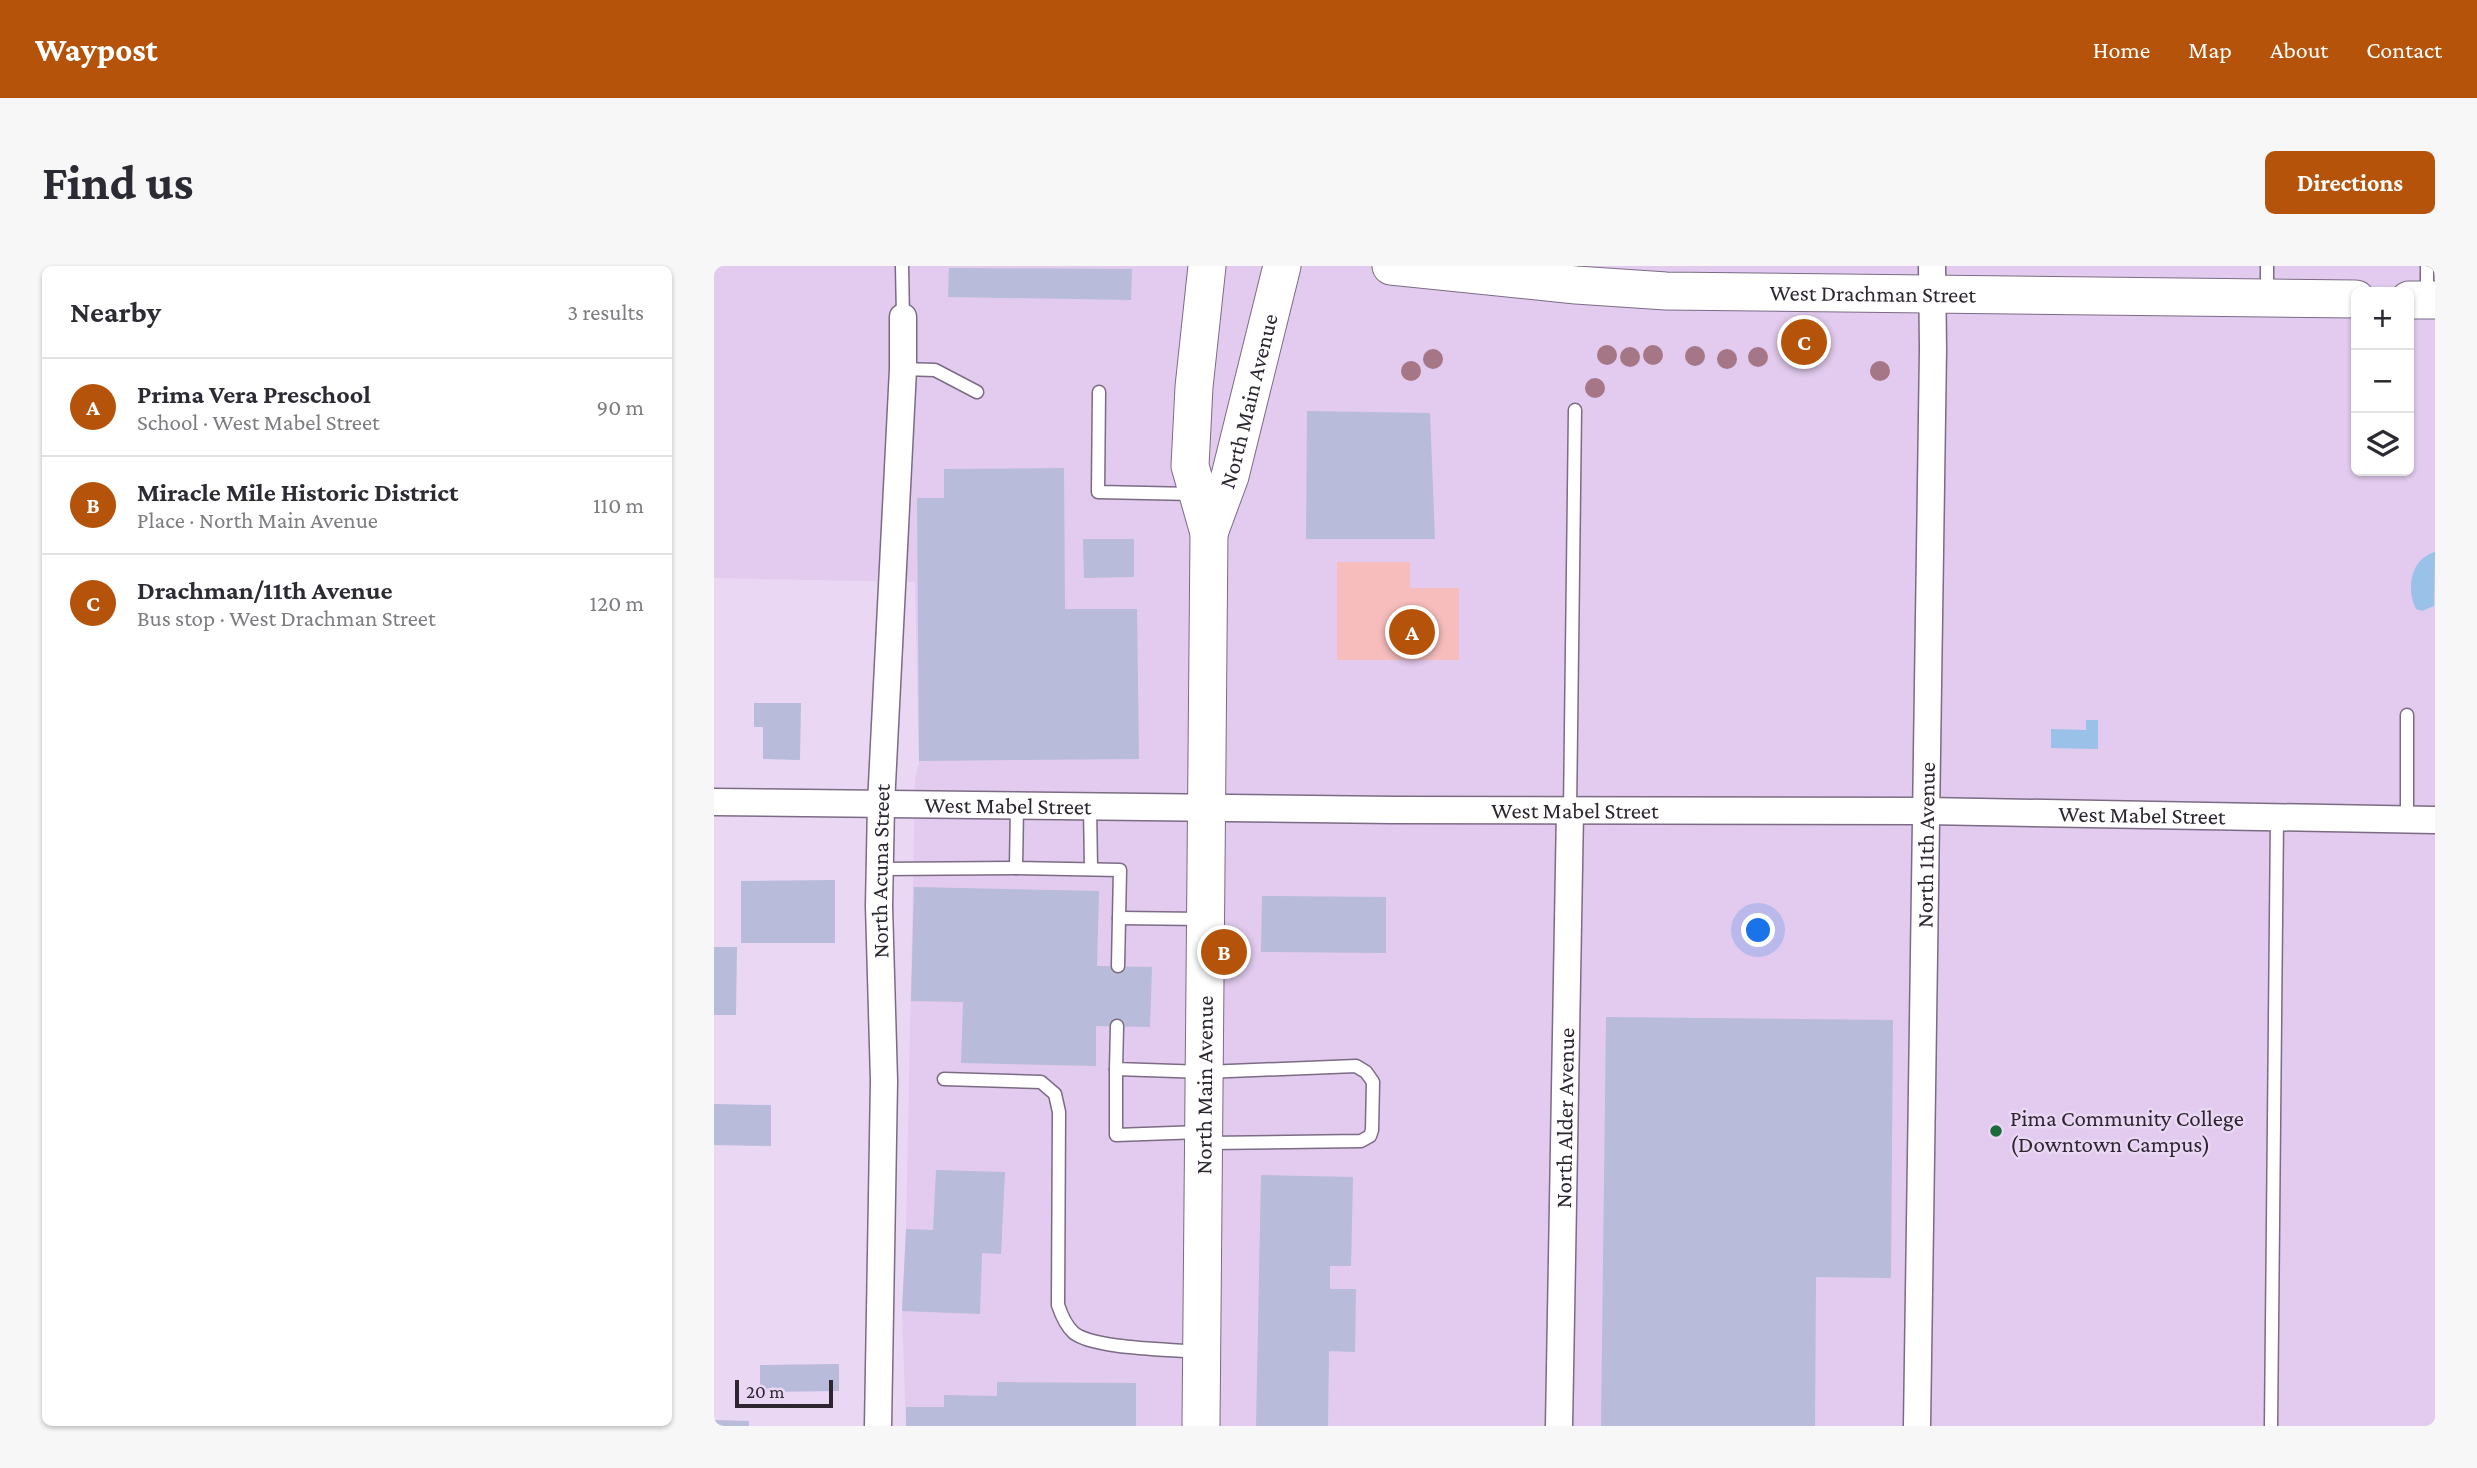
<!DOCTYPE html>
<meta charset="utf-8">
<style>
:root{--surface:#fff;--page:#f7f7f7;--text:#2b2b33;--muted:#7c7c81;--line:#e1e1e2;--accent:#b45309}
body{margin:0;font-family:"Crimson Pro",serif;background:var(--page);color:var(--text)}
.controls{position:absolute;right:21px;top:21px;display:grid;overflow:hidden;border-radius:10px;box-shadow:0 2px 5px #0004}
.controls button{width:63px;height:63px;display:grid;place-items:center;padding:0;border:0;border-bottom:2px solid var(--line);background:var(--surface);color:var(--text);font:35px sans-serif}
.scale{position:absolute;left:21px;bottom:18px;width:98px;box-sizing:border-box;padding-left:7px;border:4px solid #2d2631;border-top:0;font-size:19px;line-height:24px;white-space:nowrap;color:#2d2631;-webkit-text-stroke:5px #ead7f4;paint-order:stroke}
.you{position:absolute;left:1045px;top:665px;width:24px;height:24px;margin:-18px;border:5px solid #fff;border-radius:50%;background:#1a73e8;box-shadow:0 0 0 10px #1a73e833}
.badge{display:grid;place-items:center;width:46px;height:46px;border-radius:50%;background:var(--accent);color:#fff;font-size:23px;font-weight:700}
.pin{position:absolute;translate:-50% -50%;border:4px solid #fff;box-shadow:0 2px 7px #0006}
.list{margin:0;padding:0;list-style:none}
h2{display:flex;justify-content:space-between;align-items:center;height:91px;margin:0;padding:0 28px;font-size:30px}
h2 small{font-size:23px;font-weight:400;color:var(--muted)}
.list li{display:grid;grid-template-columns:46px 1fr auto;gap:21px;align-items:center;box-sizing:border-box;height:98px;padding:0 28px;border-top:2px solid var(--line)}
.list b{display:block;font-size:26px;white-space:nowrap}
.list p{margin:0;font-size:23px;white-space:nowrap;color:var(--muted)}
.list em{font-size:23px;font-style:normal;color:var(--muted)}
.icon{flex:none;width:38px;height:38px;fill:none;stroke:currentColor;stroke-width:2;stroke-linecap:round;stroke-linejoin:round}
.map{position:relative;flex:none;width:1721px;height:1160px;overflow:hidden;border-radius:10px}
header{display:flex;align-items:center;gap:42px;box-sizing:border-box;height:98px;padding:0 35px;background:var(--accent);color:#fff}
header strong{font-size:33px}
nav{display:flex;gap:38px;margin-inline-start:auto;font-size:24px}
.intro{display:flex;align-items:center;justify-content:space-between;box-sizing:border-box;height:168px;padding:0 42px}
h1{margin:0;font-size:49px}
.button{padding:18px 32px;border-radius:10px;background:var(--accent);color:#fff;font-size:24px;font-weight:700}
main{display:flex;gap:42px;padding:0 42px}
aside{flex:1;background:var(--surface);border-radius:10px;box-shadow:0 2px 5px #0004}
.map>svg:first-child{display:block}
.built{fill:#e2cbee;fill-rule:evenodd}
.green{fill:#f7bdbd}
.water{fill:#9ac1e8}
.building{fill:#b8bbd9}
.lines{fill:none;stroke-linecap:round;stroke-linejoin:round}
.lane-casing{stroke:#7b6b84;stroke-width:15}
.street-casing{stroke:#7b6b84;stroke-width:29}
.secondary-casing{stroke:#7b6b84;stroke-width:39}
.lane{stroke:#fff;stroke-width:12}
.street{stroke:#fff;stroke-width:26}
.secondary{stroke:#fff;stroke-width:37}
.tree{fill:#a57686}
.poi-dot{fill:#1c6b3b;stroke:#ead7f4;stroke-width:2.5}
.labels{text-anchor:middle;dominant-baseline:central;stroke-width:5;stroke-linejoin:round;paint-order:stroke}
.street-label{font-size:23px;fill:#2d2631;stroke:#ead7f4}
.poi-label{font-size:23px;fill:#2d2631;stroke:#ead7f4;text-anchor:start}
</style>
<header>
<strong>Waypost</strong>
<nav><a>Home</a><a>Map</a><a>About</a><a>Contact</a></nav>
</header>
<div class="intro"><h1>Find us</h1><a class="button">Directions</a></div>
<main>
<aside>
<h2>Nearby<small>3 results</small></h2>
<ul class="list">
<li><span class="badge">A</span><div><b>Prima Vera Preschool</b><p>School · West Mabel Street</p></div><em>90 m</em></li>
<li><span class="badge">B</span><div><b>Miracle Mile Historic District</b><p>Place · North Main Avenue</p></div><em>110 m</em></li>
<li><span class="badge">C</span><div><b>Drachman/11th Avenue</b><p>Bus stop · West Drachman Street</p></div><em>120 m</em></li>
</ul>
</aside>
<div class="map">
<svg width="1721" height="1160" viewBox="0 0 1721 1160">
<rect width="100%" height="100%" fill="#ead7f4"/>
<!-- built -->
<path class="built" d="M 0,0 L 1721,0 L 1721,1160 L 192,1160 L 188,1045 L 192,963 L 201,514 L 205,495 L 201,316 L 0,312 ZM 1642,26 L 1695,26 L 1695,205 L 1642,205 Z"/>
<!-- green -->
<path class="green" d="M 623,296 L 696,296 L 696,322 L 745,322 L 745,394 L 623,394 Z"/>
<!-- water -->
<g class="water">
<path d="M 1721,286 L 1720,340 L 1708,345 L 1702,343 C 1692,323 1696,293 1721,286 Z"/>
<path d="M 1372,454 L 1384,454 L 1384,483 L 1337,482 L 1337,463 L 1372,464 Z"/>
</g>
<!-- building -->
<g class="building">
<path d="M 235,2 L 418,3 L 417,34 L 234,31 Z"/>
<path d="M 1075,83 L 1104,84 L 1104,95 L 1075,94 Z"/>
<path d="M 593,145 L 716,147 L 721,273 L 592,273 Z"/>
<path d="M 350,202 L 351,343 L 423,343 L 425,493 L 205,495 L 203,232 L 230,232 L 230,203 Z"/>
<path d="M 369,273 L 420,273 L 420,311 L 370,312 Z"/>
<path d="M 40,437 L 87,437 L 86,494 L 49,493 L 49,461 L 40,461 Z"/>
<path d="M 121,614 L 121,677 L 27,677 L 27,615 Z"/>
<path d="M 200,621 L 385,625 L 383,700 L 438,701 L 436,761 L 382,760 L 382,800 L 247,797 L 249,736 L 197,735 Z"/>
<path d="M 548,630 L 672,631 L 672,687 L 547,686 Z"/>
<path d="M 0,681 L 23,681 L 22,749 L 0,749 Z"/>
<path d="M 892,751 L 1179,754 L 1177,1012 L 1102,1011 L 1101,1160 L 887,1160 Z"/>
<path d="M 0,838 L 57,839 L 57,880 L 0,879 Z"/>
<path d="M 222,904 L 291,906 L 287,988 L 268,987 L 266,1048 L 188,1045 L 192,963 L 219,964 Z"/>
<path d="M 547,909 L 639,911 L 637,1000 L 616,1000 L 616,1023 L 642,1023 L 641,1086 L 615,1085 L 614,1160 L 542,1160 Z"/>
<path d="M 125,1098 L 125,1125 L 46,1126 L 46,1099 Z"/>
<path d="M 283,1116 L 422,1117 L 422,1160 L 192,1160 L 192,1141 L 230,1141 L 230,1129 L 283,1130 Z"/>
<path d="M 0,1154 L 35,1155 L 35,1160 L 0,1160 Z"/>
</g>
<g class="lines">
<defs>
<g id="lane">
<path d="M 188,0 L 189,51"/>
<path d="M 1553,0 L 1553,28"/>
<path d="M 1713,0 L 1713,31"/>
<path d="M 189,103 L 221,104 L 263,126"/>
<path d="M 385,126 L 384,226 L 479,228"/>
<path d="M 303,539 L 302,602 L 406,604 L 404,700"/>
<path d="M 376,540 L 377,603"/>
<path d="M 856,545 L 861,144"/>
<path d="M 1693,554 L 1693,449"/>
<path d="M 166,603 L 302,602"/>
<path d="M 405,652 L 489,653"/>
<path d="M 403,760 L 402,803 L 491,806 L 642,800 L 652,806 L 659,816 L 658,864 L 656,870 L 647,875 L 494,877"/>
<path d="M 402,803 L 402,869 L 487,866"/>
<path d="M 230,813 L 327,816 L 341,828 L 345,846 L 344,1039 C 347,1048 352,1060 360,1067 C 381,1083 455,1083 484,1086"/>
<path d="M 1557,1160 L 1563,552"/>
</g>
<g id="street">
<path id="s1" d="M 0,536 L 679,544 L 1212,545 L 1721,554"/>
<path id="s2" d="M 164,1160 L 170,815 L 165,640 L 167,538 L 189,103 L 189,51"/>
<path id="s3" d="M 845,1160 L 856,545"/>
<path id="s4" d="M 1203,1160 L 1219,83 L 1218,0"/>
</g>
<g id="secondary">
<path id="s5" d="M 677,0 L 862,19 L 952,25 L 1642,33"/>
<path d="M 1695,34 L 1721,34"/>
<path id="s6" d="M 495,267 L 516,210 L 568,0"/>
<path id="s7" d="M 487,1160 L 495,267 L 476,200 L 480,121 L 493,0"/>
</g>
</defs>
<!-- lane casing -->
<use href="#lane" class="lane-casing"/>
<!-- street casing -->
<use href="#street" class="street-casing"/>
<!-- secondary casing -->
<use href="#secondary" class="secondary-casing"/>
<!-- lane -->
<use href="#lane" class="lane"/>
<!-- street -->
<use href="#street" class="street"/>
<!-- secondary -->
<use href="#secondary" class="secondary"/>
</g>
<!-- trees -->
<g class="tree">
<circle cx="893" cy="89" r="10"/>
<circle cx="939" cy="89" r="10"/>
<circle cx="981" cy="90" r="10"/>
<circle cx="916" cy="91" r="10"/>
<circle cx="1044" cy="91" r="10"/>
<circle cx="719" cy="93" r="10"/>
<circle cx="1013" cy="93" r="10"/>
<circle cx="697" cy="105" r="10"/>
<circle cx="1166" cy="105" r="10"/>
<circle cx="881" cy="122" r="10"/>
</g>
<!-- markers -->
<circle class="poi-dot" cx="1282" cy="865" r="7"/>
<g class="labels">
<!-- street labels -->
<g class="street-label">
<text stroke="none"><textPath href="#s5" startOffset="483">West Drachman Street</textPath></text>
<text stroke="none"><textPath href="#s6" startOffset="138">North Main Avenue</textPath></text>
<text stroke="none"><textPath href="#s1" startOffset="294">West Mabel Street</textPath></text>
<text stroke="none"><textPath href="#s1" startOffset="861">West Mabel Street</textPath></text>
<text stroke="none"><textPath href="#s1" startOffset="1428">West Mabel Street</textPath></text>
<text stroke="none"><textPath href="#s4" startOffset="581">North 11th Avenue</textPath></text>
<text stroke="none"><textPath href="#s2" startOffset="555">North Acuna Street</textPath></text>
<text stroke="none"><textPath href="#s7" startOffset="341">North Main Avenue</textPath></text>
<text stroke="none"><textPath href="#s3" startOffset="308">North Alder Avenue</textPath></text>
</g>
<!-- poi labels -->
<g class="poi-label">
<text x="1296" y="852">Pima Community College<tspan x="1296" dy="26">(Downtown Campus)</tspan></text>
</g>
</g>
</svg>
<div class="controls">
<button>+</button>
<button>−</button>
<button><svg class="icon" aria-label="layers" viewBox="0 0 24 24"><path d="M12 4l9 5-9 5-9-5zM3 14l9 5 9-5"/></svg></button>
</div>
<div class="scale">20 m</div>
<div class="you"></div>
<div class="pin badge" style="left:698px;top:366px">A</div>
<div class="pin badge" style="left:510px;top:686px">B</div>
<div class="pin badge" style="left:1090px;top:76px">C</div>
</div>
</main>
